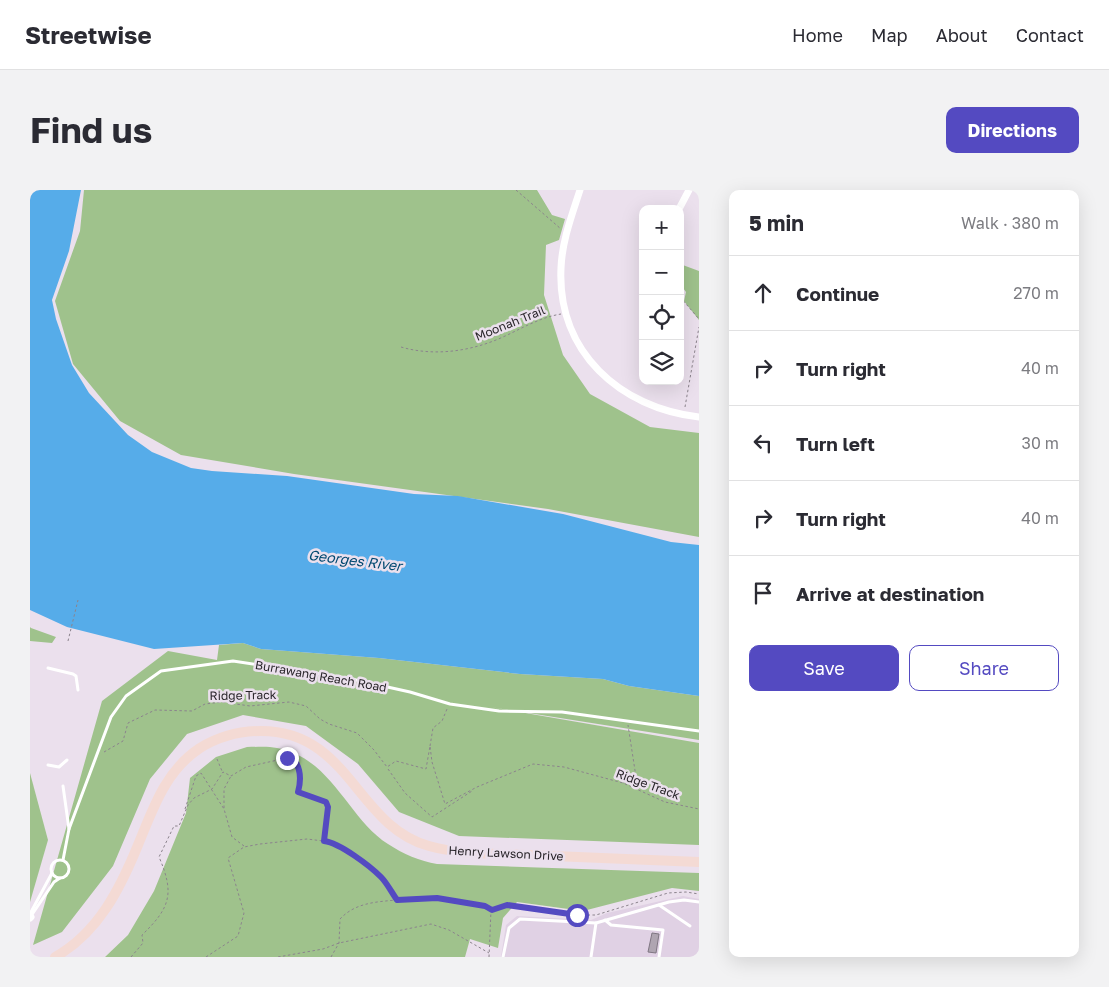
<!DOCTYPE html>
<meta charset="utf-8">
<style>
:root{--surface:#fff;--page:#f2f2f3;--text:#2b2b33;--muted:#7c7c81;--line:#e1e1e2;--accent:#544ac1}
body{margin:0;font-family:"Golos Text",sans-serif;background:var(--page);color:var(--text)}
.controls{position:absolute;right:15px;top:15px;display:grid;overflow:hidden;border-radius:10px;box-shadow:0 5px 20px #0002}
.controls button{width:45px;height:45px;display:grid;place-items:center;padding:0;border:0;border-bottom:1px solid var(--line);background:var(--surface);color:var(--text);font:25px sans-serif}
.stop{position:absolute;width:15px;height:15px;margin:-11px;border:4px solid #544ac1;border-radius:50%;background:#fff}
.stop.end{background:#544ac1;border-color:#fff;box-shadow:0 1px 5px #0008}
.list{margin:0;padding:0;list-style:none}
h2{display:flex;justify-content:space-between;align-items:center;height:65px;margin:0;padding:0 20px;font-size:21px}
h2 small{font-size:16px;font-weight:400;color:var(--muted)}
.list li{display:grid;grid-template-columns:32px 1fr auto;gap:15px;align-items:center;box-sizing:border-box;height:75px;padding:0 20px;border-top:1px solid var(--line)}
.list b{display:block;font-size:19px;white-space:nowrap}
.list em{font-size:16px;font-style:normal;color:var(--muted)}
.actions{display:flex;gap:10px;padding:15px 20px}
.actions a{flex:1;padding:11px 0;border:1px solid var(--accent);border-radius:10px;text-align:center;font-size:18px;color:var(--accent)}
.actions .main{background:var(--accent);color:#fff}
.icon{flex:none;width:28px;height:28px;fill:none;stroke:currentColor;stroke-width:2;stroke-linecap:round;stroke-linejoin:round}
.map{position:relative;flex:none;width:669px;height:767px;overflow:hidden;border-radius:10px}
header{display:flex;align-items:center;gap:30px;box-sizing:border-box;height:70px;padding:0 25px;background:var(--surface);border-bottom:1px solid var(--line)}
header strong{font-size:24px}
nav{display:flex;gap:28px;margin-inline-start:auto;font-size:18px}
.intro{display:flex;align-items:center;justify-content:space-between;box-sizing:border-box;height:120px;padding:0 30px}
h1{margin:0;font-size:35px}
.button{padding:12px 22px;border-radius:10px;background:var(--accent);color:#fff;font-size:18px;font-weight:700}
main{display:flex;gap:30px;padding:0 30px}
aside{flex:1;background:var(--surface);border-radius:10px;box-shadow:0 5px 20px #0002}
.map>svg:first-child{display:block}
.built{fill:#e0d1e4}
.green{fill:#9fc28c}
.water{fill:#56ace9}
.building{fill:#afa5b1;stroke:#7f7682}
.lines{fill:none;stroke-linecap:round;stroke-linejoin:round}
.path{stroke:#8b838c;stroke-width:1;stroke-dasharray:2.5 2.5;stroke-linecap:butt}
.lane{stroke:#fff;stroke-width:3}
.street{stroke:#fff;stroke-width:7}
.secondary{stroke:#f4dad4;stroke-width:10}
.route{stroke:#544ac1;stroke-width:6}
.labels{text-anchor:middle;dominant-baseline:central;stroke-width:5;stroke-linejoin:round;paint-order:stroke}
.street-label{font-size:12px;fill:#29252a;stroke:#ebe0ed}
.water-label{font-size:14px;font-style:italic;fill:#014870;stroke:#ebe0ed}
</style>
<header>
<strong>Streetwise</strong>
<nav><a>Home</a><a>Map</a><a>About</a><a>Contact</a></nav>
</header>
<div class="intro"><h1>Find us</h1><a class="button">Directions</a></div>
<main>
<div class="map">
<svg width="669" height="767" viewBox="0 0 669 767">
<rect width="100%" height="100%" fill="#ebe0ed"/>
<!-- built -->
<path class="built" d="M 653,706 L 669,709 L 669,767 L 471,767 L 476,735 L 487,726 L 561,730 L 577,723 Z"/>
<!-- green -->
<g class="green">
<path d="M 54,0 L 507,0 L 522,25 L 535,29 L 529,50 L 516,55 L 514,105 L 533,165 L 560,204 L 620,237 L 669,243 L 669,347 L 518,319 L 264,284 L 151,265 L 90,231 L 43,174 L 25,111 L 50,41 Z"/>
<path d="M 650,74 L 669,81 L 669,130 L 654,111 L 656,102 L 650,94 Z"/>
<path d="M 0,437 L 1,438 L 26,447 L 22,453 L 0,451 Z"/>
<path d="M 213,453 L 231,459 L 349,468 L 490,484 L 573,489 L 599,496 L 669,506 L 669,550 L 460,517 L 669,553 L 669,655 L 429,646 L 369,622 L 328,574 L 276,536 L 213,525 L 157,544 L 120,589 L 83,676 L 32,742 L 3,755 L 72,511 L 138,461 L 187,470 L 189,455 Z"/>
<path d="M 217,557 C 227,557 238,556 247,558 C 302,568 318,629 358,654 C 373,664 390,671 407,674 L 669,683 L 669,701 L 642,698 L 553,721 L 487,712 L 473,728 L 468,758 L 440,749 L 435,767 L 75,767 L 98,745 L 124,701 L 156,623 L 160,588 L 186,567 Z"/>
<path d="M 0,583 L 18,650 L 0,712 Z"/>
</g>
<!-- water -->
<path class="water" d="M 0,0 L 51,0 L 39,61 L 22,110 L 26,129 L 42,175 L 59,203 L 98,245 L 122,262 L 161,278 L 182,281 L 257,286 L 384,304 L 428,306 L 533,324 L 641,352 L 669,355 L 669,506 L 599,496 L 573,489 L 490,484 L 349,468 L 231,459 L 213,453 L 124,459 L 37,437 L 0,420 Z"/>
<!-- building -->
<path class="building" d="M 622,743 L 629,744 L 626,763 L 618,762 Z"/>
<g class="lines">
<!-- path -->
<g class="path">
<path d="M 486,0 L 531,39"/>
<path d="M 650,107 L 669,129"/>
<path d="M 371,157 C 402,166 436,162 466,150 C 488,141 507,128 531,124"/>
<path d="M 655,217 L 669,137"/>
<path d="M 38,451 L 48,410"/>
<path d="M 400,556 L 403,538 L 412,531 L 417,519"/>
<path d="M 74,562 L 93,551 L 98,533 L 125,520 L 162,521 L 175,514 L 192,512 L 220,516 L 259,512 L 276,516 L 290,529 L 299,534 L 327,543 L 344,560 L 357,577 L 366,571 L 396,579 L 400,556 L 402,572 L 415,614 L 447,597 L 503,574 L 534,577 L 593,593 L 635,612 L 669,619"/>
<path d="M 187,569 L 192,581"/>
<path d="M 358,579 L 375,603 L 402,627 L 442,601"/>
<path d="M 593,593 L 606,587 L 598,535"/>
<path d="M 194,618 L 194,599 L 201,586"/>
<path d="M 155,619 L 166,586 L 171,583 L 194,619 L 202,647 L 214,656"/>
<path d="M 101,767 L 113,753 L 112,745 C 140,718 145,704 129,667 L 144,636 L 149,636 L 158,615 L 164,608 L 182,599 L 193,582 L 201,586 L 216,577 L 257,568 L 265,571 L 269,585 L 268,602 L 296,612 L 299,617 L 296,623 L 294,651"/>
<path d="M 176,767 L 208,746 L 214,723 L 198,668 L 214,657 L 230,654 L 277,649 L 301,652 L 349,685 L 367,710 L 407,708 L 455,716 L 461,720"/>
<path d="M 248,767 L 293,759 L 309,753 L 401,734 L 419,740 L 459,763"/>
<path d="M 301,767 L 309,753 L 310,729 C 325,713 345,712 366,710"/>
<path d="M 459,767 L 461,720 L 477,715 L 547,725 L 566,725 L 638,703 L 656,702 L 669,704"/>
</g>
<!-- lane -->
<g class="lane">
<path d="M 18,478 L 43,484 L 46,486 L 48,500"/>
<path d="M 18,575 L 29,577 L 37,570"/>
<path d="M 33,596 L 39,639"/>
<circle cx="30" cy="679" r="9"/>
<path d="M 33,670 L 39,639 L 81,527 L 96,506 L 131,481 L 203,471 L 317,488 L 380,502 L 420,514 L 469,521 L 532,522 L 669,541"/>
<path d="M 629,715 L 660,736"/>
<path d="M 1,726 L 24,692 L 30,688"/>
<path d="M 1,726 L 1,722 L 22,683"/>
<path d="M 575,730 L 581,735 L 633,740 L 629,767"/>
<path d="M 473,767 L 479,738 L 490,729 L 566,733 L 639,712 L 654,710 L 669,712"/>
<path d="M 561,767 L 566,733"/>
</g>
<!-- street -->
<g class="street">
<path d="M 550,0 C 542,25 532,51 531,78 C 527,162 590,218 669,227"/>
<path d="M 649,19 L 659,0"/>
<path d="M 0,728 L 1,727"/>
</g>
<!-- secondary -->
<path class="secondary" d="M 25,767 C 68,743 90,699 108,655 C 123,619 135,581 170,558 C 188,547 209,541 231,541 C 320,541 326,636 399,656 C 431,665 466,663 499,665 C 556,667 612,670 669,672"/>
</g>
<g class="lines">
<!-- route -->
<path class="route" d="M 257,568 L 265,571 C 271,580 271,591 268,602 L 296,612 L 298,617 L 294,651 C 310,653 340,676 351,687 C 357,693 362,703 367,710 L 407,708 L 455,716 L 462,720 L 477,715 L 547,725"/>
</g>
<g class="labels">
<!-- street labels -->
<g class="street-label">
<text transform="translate(480 133) rotate(-22)">Moonah Trail</text>
<text transform="translate(291 486) rotate(10)">Burrawang Reach Road</text>
<text transform="translate(213 505) rotate(-1)">Ridge Track</text>
<text transform="translate(618 594) rotate(20)">Ridge Track</text>
<text transform="translate(476 663) rotate(3)">Henry Lawson Drive</text>
</g>
<!-- water labels -->
<g class="water-label">
<text transform="translate(325 370) rotate(7)">Georges River</text>
</g>
</g>
</svg>
<div class="controls">
<button>+</button>
<button>−</button>
<button><svg class="icon" aria-label="locate" viewBox="0 0 24 24"><circle cx="12" cy="12" r="6"/><path d="M12 2v4M12 18v4M2 12h4M18 12h4"/></svg></button>
<button><svg class="icon" aria-label="layers" viewBox="0 0 24 24"><path d="M12 4l9 5-9 5-9-5zM3 14l9 5 9-5"/></svg></button>
</div>
<div class="stop" style="left:547px;top:725px"></div>
<div class="stop end" style="left:257px;top:568px"></div>
</div>
<aside>
<h2>5 min<small>Walk · 380 m</small></h2>
<ul class="list">
<li><svg class="icon" aria-label="ahead" viewBox="0 0 24 24"><path d="M12 20V5M6 11l6-6 6 6"/></svg><div><b>Continue</b></div><em>270 m</em></li>
<li><svg class="icon" aria-label="right" viewBox="0 0 24 24"><path d="M7 20v-9h11M14 6l5 5-5 5"/></svg><div><b>Turn right</b></div><em>40 m</em></li>
<li><svg class="icon" aria-label="left" viewBox="0 0 24 24"><path d="M17 20v-9H6M10 6l-5 5 5 5"/></svg><div><b>Turn left</b></div><em>30 m</em></li>
<li><svg class="icon" aria-label="right" viewBox="0 0 24 24"><path d="M7 20v-9h11M14 6l5 5-5 5"/></svg><div><b>Turn right</b></div><em>40 m</em></li>
<li><svg class="icon" aria-label="arrive" viewBox="0 0 24 24"><path d="M6 21V4h12l-3 4 3 4H6"/></svg><div><b>Arrive at destination</b></div></li>
</ul>
<div class="actions"><a class="main">Save</a><a>Share</a></div>
</aside>
</main>
